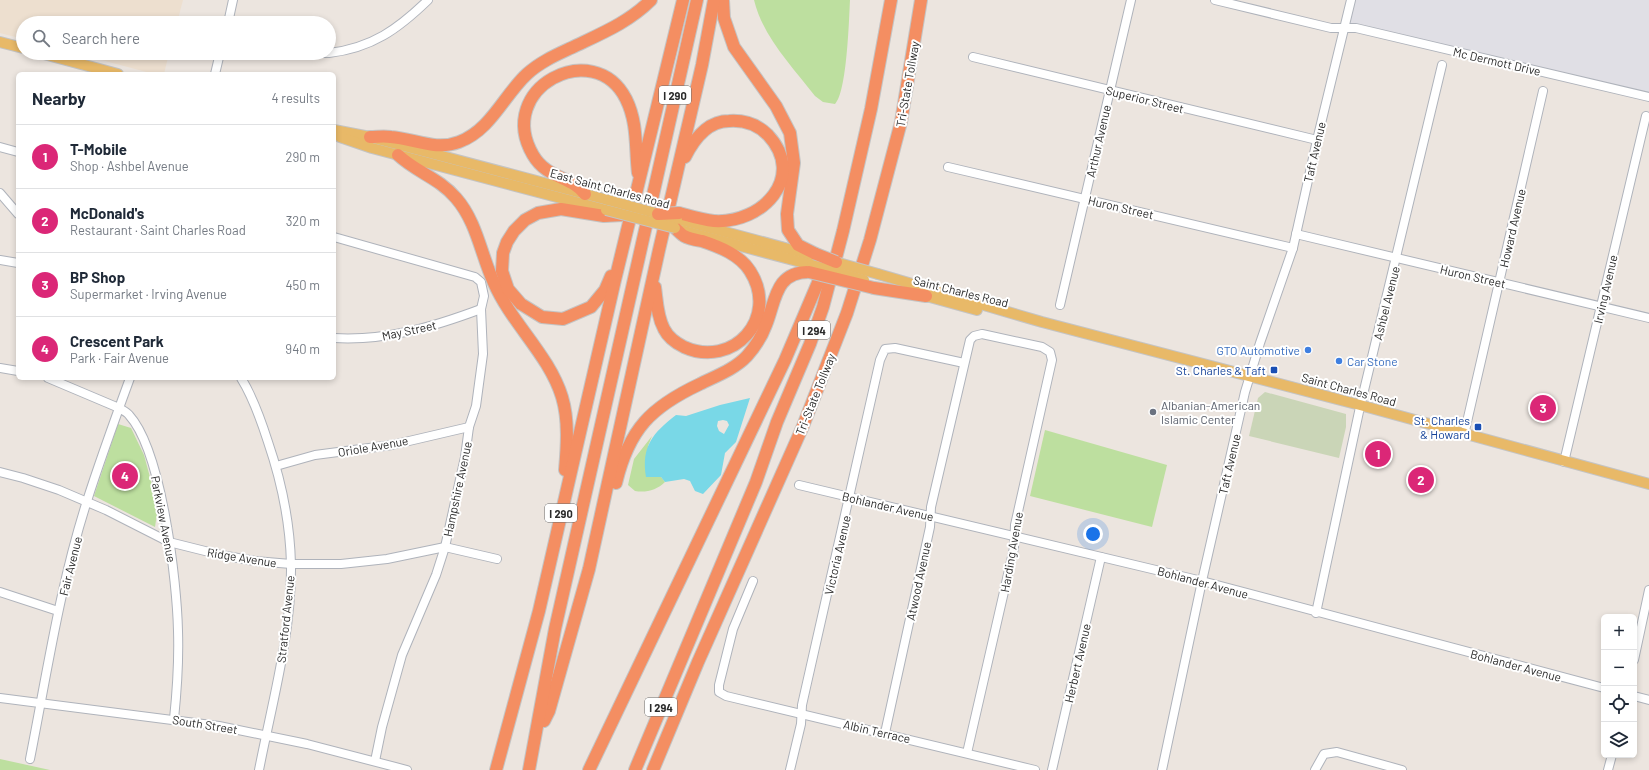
<!DOCTYPE html>
<meta charset="utf-8">
<style>
:root{--surface:#fff;--page:#f2f2f3;--text:#1f2937;--muted:#747a83;--line:#e0e1e3;--accent:#db2777}
body{margin:0;font-family:Barlow,sans-serif;background:var(--page);color:var(--text)}
.controls{position:absolute;right:12px;bottom:12px;display:grid;overflow:hidden;border-radius:6px;box-shadow:0 2px 6px #0003}
.controls button{width:36px;height:36px;display:grid;place-items:center;padding:0;border:0;border-bottom:1px solid var(--line);background:var(--surface);color:var(--text);font:20px sans-serif}
.you{position:absolute;left:1093px;top:534px;width:14px;height:14px;margin:-10px;border:3px solid #fff;border-radius:50%;background:#1a73e8;box-shadow:0 0 0 6px #1a73e833}
.badge{display:grid;place-items:center;width:26px;height:26px;border-radius:50%;background:var(--accent);color:#fff;font-size:13px;font-weight:700}
.pin{position:absolute;translate:-50% -50%;border:2px solid #fff;box-shadow:0 1px 4px #0006}
.list{margin:0;padding:0;list-style:none}
h2{display:flex;justify-content:space-between;align-items:center;height:52px;margin:0;padding:0 16px;font-size:17px}
h2 small{font-size:13px;font-weight:400;color:var(--muted)}
.list li{display:grid;grid-template-columns:26px 1fr auto;gap:12px;align-items:center;box-sizing:border-box;height:64px;padding:0 16px;border-top:1px solid var(--line)}
.list b{display:block;font-size:15px;white-space:nowrap}
.list p{margin:0;font-size:13px;white-space:nowrap;color:var(--muted)}
.list em{font-size:13px;font-style:normal;color:var(--muted)}
.icon{flex:none;width:22px;height:22px;fill:none;stroke:currentColor;stroke-width:2;stroke-linecap:round;stroke-linejoin:round}
.map{position:relative;flex:none;width:1649px;height:770px;overflow:hidden}
.search{position:absolute;background:var(--surface);box-shadow:0 2px 6px #0003;left:16px;top:16px;width:320px;height:44px;display:flex;align-items:center;gap:10px;box-sizing:border-box;padding:0 14px;border-radius:22px;color:var(--muted);font-size:15px}
.panel{position:absolute;background:var(--surface);box-shadow:0 2px 6px #0003;left:16px;top:72px;width:320px;height:308px;border-radius:6px}
.map>svg:first-child{display:block}
.industrial{fill:#e0dfe5}
.education{fill:#eddfcf}
.green{fill:#bddf9f}
.cemetery{fill:#cad5b7}
.water{fill:#79d8e7;fill-rule:evenodd}
.lines{fill:none;stroke-linecap:round;stroke-linejoin:round}
.minor-casing{stroke:#afb3bb;stroke-width:10}
.major-casing{stroke:#c4c4c4;stroke-width:12}
.highway-casing{stroke:#c4c4c4;stroke-width:14}
.minor{stroke:#fff;stroke-width:8}
.major{stroke:#e8b968;stroke-width:10}
.highway{stroke:#f48e62;stroke-width:12}
.major-bridge-casing{stroke:#c4c4c4;stroke-width:12;stroke-linecap:butt}
.highway-bridge-casing{stroke:#c4c4c4;stroke-width:14;stroke-linecap:butt}
.major-bridge{stroke:#e8b968;stroke-width:10}
.highway-bridge{stroke:#f48e62;stroke-width:12}
.shop-dot{fill:#3f7fe0;stroke:#fff;stroke-width:1.5}
.transit-dot{fill:#1a4fb4;stroke:#fff;stroke-width:1.5}
.worship-dot{fill:#6b7280;stroke:#fff;stroke-width:1.5}
.labels{text-anchor:middle;dominant-baseline:central;stroke-width:4;stroke-linejoin:round;paint-order:stroke}
.shield{fill:#fff;stroke:#6b6b6b;stroke-width:1}
.shield-label{font-size:11px;font-weight:bold;fill:#2b2b2b}
.street-label{font-size:12px;fill:#2b2b2b;stroke:#fff}
.shop-label{font-size:12px;fill:#366cbe;stroke:#fff;text-anchor:end}
.transit-label{font-size:12px;fill:#164399;stroke:#fff;text-anchor:end}
.worship-label{font-size:12px;fill:#5b616d;stroke:#fff;text-anchor:start}
</style>
<div class="map">
<svg width="1649" height="770" viewBox="0 0 1649 770">
<rect width="100%" height="100%" fill="#ece5df"/>
<!-- industrial -->
<path class="industrial" d="M 1353,0 L 1649,0 L 1649,95 L 1347,25 Z"/>
<!-- education -->
<g class="education">
<path d="M 0,0 L 183,0 L 177,23 L 23,23 L 23,39 L 0,33 Z"/>
<path d="M 75,53 L 169,53 L 164,74 L 154,74 Z"/>
</g>
<!-- green -->
<g class="green">
<path d="M 754,0 L 850,0 C 849,20 847,92 835,104 L 823,102 L 815,96 C 792,66 763,37 754,0 Z"/>
<path d="M 118,424 L 131,428 L 144,455 L 158,507 L 155,527 L 94,496 Z"/>
<path d="M 1045,430 L 1167,465 L 1152,527 L 1030,496 Z"/>
<path d="M 652,436 L 648,446 L 647,477 L 661,477 L 665,482 C 657,490 646,493 635,491 L 628,485 L 634,459 Z"/>
<path d="M 0,759 L 50,770 L 0,770 Z"/>
</g>
<!-- cemetery -->
<path class="cemetery" d="M 1265,392 L 1346,414 L 1346,427 L 1339,458 L 1249,436 L 1258,398 Z"/>
<!-- water -->
<path class="water" d="M 750,398 L 736,442 L 725,453 L 721,475 L 703,494 L 695,491 L 690,481 L 684,479 L 665,482 L 661,477 L 646,477 C 641,446 653,433 676,415 L 686,416 L 720,405 ZM 723,420 L 727,421 L 729,425 L 724,434 L 719,431 L 717,426 L 718,421 Z"/>
<g class="lines">
<defs>
<g id="minor">
<path d="M 1215,0 L 1331,28 L 1356,28 L 1649,97"/>
<path d="M 228,23 L 233,0"/>
<path d="M 311,53 L 326,53"/>
<path d="M 329,53 C 372,48 398,29 428,0"/>
<path d="M 973,57 L 1317,140"/>
<path d="M 215,74 L 220,53"/>
<path d="M 0,147 L 18,152"/>
<path d="M 948,167 L 1293,248"/>
<path d="M 0,193 L 18,214"/>
<path d="M 1296,234 L 1649,318"/>
<path d="M 334,237 L 475,277 L 481,282 L 484,296 L 481,309 L 483,354 L 476,406 L 469,427 L 465,457 L 445,547 L 436,575 L 402,655 L 382,727 L 375,761"/>
<path d="M 0,260 L 18,263"/>
<path d="M 1060,305 L 1131,0"/>
<path d="M 334,338 C 386,341 433,327 481,309"/>
<path d="M 0,368 L 18,371"/>
<path d="M 48,378 L 119,408 C 122,410 127,412 129,415 C 162,451 177,582 178,631 C 179,661 177,690 174,719"/>
<path d="M 241,378 C 253,397 261,420 268,442 C 281,480 290,523 291,564 C 292,633 272,703 259,770"/>
<path d="M 1464,435 L 1543,91"/>
<path d="M 1564,462 L 1646,116"/>
<path d="M 276,466 L 315,455 L 392,445 L 469,427"/>
<path d="M 0,472 L 23,478 L 59,490 L 106,510 L 169,542 L 221,555 L 255,561 L 291,564 L 341,564 L 387,559 L 445,547 L 497,559"/>
<path d="M 799,485 L 1202,581 L 1604,688"/>
<path d="M 753,581 L 733,629 L 719,685 L 719,692 L 726,696 L 1035,770"/>
<path d="M 0,592 L 58,611"/>
<path d="M 1316,613 L 1360,407 L 1442,65"/>
<path d="M 1634,660 L 1649,590"/>
<path d="M 1634,696 L 1649,700"/>
<path d="M 0,698 L 219,726 L 307,744 L 407,770"/>
<path d="M 885,733 L 930,527 L 931,507 L 970,340 L 974,336 L 982,334 L 1042,347 L 1050,352 L 1052,360 L 1015,525 L 1014,548 L 967,753"/>
<path d="M 30,759 C 47,673 60,585 87,501 C 100,460 115,419 130,378"/>
<path d="M 790,770 L 801,724 L 802,705 L 880,360 L 885,349 L 895,348 L 964,363"/>
<path d="M 1052,770 L 1101,557"/>
<path d="M 1162,770 L 1202,581 L 1245,392 L 1260,343 L 1293,248 L 1317,140 L 1351,0"/>
<path d="M 1315,770 L 1324,754 L 1337,752 L 1402,770"/>
<path d="M 1608,770 L 1612,755"/>
</g>
<g id="major">
<path d="M 0,42 L 23,48"/>
<path d="M 40,53 L 118,74"/>
<path d="M 334,130 L 370,137 L 608,200"/>
<path d="M 340,137 L 372,148 L 606,210"/>
<path d="M 677,219 L 811,255"/>
<path d="M 677,229 L 812,265"/>
<path d="M 878,274 L 1042,322 L 1360,405 L 1649,484"/>
<path d="M 919,294 L 977,310"/>
</g>
<g id="highway">
<path d="M 723,0 L 724,18 L 734,47 L 776,106 L 790,133 L 794,163 L 787,214 L 788,230 L 798,245 L 816,254"/>
<path d="M 370,137 C 377,137 384,136 391,137 C 415,139 436,151 459,142 C 491,130 504,95 527,74 C 540,62 556,55 571,48 C 600,34 628,23 651,0"/>
<path d="M 398,155 C 416,172 439,178 456,198 C 477,222 481,255 494,283 C 512,324 549,355 562,397 C 569,420 567,447 565,470"/>
<path d="M 585,194 C 571,176 547,179 533,155 C 494,88 594,36 626,99 C 638,123 635,148 638,173"/>
<path d="M 679,213 C 690,216 702,220 714,221 C 762,224 807,177 768,135 C 758,125 744,120 729,121 C 707,121 694,139 685,157"/>
<path d="M 611,276 L 605,290 L 591,307 L 563,319 L 542,317 L 521,304 L 508,289 L 502,271 L 503,253 L 507,242 L 514,231 L 525,220 L 538,213 L 561,209 L 604,216 L 623,215"/>
<path d="M 655,287 C 657,301 657,316 664,329 C 668,337 676,343 684,347 C 733,369 780,318 750,271 C 740,255 720,247 702,241 C 696,240 689,239 684,236 C 681,234 678,231 675,228"/>
<path d="M 874,288 L 926,296"/>
<path d="M 616,483 C 629,429 651,407 700,384 C 716,376 735,369 747,356 C 755,347 762,336 766,325 C 776,300 775,272 809,272"/>
<path d="M 544,721 L 549,711 L 589,569 L 659,250 L 702,65 L 714,0"/>
<path d="M 496,770 L 539,611 L 615,280 L 683,0"/>
<path d="M 529,770 L 555,629 L 697,0"/>
<path d="M 589,770 L 785,360 L 825,266"/>
<path d="M 635,770 L 756,482 L 777,422 L 810,344 L 823,307 L 843,231 L 871,109 L 891,0"/>
<path d="M 653,770 L 698,662 L 803,426 L 847,313 L 870,240 L 901,122 L 921,0"/>
</g>
</defs>
<!-- minor casing -->
<use href="#minor" class="minor-casing"/>
<!-- major casing -->
<use href="#major" class="major-casing"/>
<!-- highway casing -->
<use href="#highway" class="highway-casing"/>
<!-- minor -->
<use href="#minor" class="minor"/>
<!-- major -->
<use href="#major" class="major"/>
<!-- highway -->
<use href="#highway" class="highway"/>
<defs>
<g id="major-bridge">
<path d="M 608,200 L 677,219"/>
<path d="M 606,210 L 675,228"/>
<path d="M 828,260 L 878,274"/>
<path d="M 812,265 L 864,280"/>
</g>
<g id="highway-bridge">
<path d="M 658,214 L 679,213"/>
<path d="M 816,254 L 836,262"/>
<path d="M 809,272 L 874,288"/>
</g>
</defs>
<!-- major-bridge casing -->
<use href="#major-bridge" class="major-bridge-casing"/>
<!-- highway-bridge casing -->
<use href="#highway-bridge" class="highway-bridge-casing"/>
<!-- major-bridge -->
<use href="#major-bridge" class="major-bridge"/>
<!-- highway-bridge -->
<use href="#highway-bridge" class="highway-bridge"/>
</g>
<!-- markers -->
<g class="shop-dot">
<circle cx="1308" cy="350" r="4"/>
<circle cx="1339" cy="361" r="4"/>
</g>
<g class="transit-dot">
<rect x="1270" y="366" width="8" height="8" rx="2"/>
<rect x="1474" y="423" width="8" height="8" rx="2"/>
</g>
<circle class="worship-dot" cx="1153" cy="412" r="4"/>
<g class="labels">
<!-- shield labels -->
<g class="shield">
<rect x="659" y="86" width="32" height="18" rx="3"/>
<rect x="798" y="321" width="32" height="18" rx="3"/>
<rect x="545" y="504" width="32" height="18" rx="3"/>
<rect x="645" y="698" width="32" height="18" rx="3"/>
</g>
<g class="shield-label">
<text x="675" y="95">I 290</text>
<text x="814" y="330">I 294</text>
<text x="561" y="513">I 290</text>
<text x="661" y="707">I 294</text>
</g>
<!-- street labels -->
<g class="street-label">
<text transform="translate(1497 61) rotate(13)">Mc Dermott Drive</text>
<text transform="translate(907 84) rotate(-80)">Tri-State Tollway</text>
<text transform="translate(1145 99) rotate(14)">Superior Street</text>
<text transform="translate(1098 141) rotate(-77)">Arthur Avenue</text>
<text transform="translate(1314 152) rotate(-77)">Taft Avenue</text>
<text transform="translate(610 188) rotate(15)">East Saint Charles Road</text>
<text transform="translate(1121 207) rotate(13)">Huron Street</text>
<text transform="translate(1512 228) rotate(-77)">Howard Avenue</text>
<text transform="translate(1473 276) rotate(13)">Huron Street</text>
<text transform="translate(1605 289) rotate(-77)">Irving Avenue</text>
<text transform="translate(961 291) rotate(14)">Saint Charles Road</text>
<text transform="translate(1386 303) rotate(-76)">Ashbel Avenue</text>
<text transform="translate(409 330) rotate(-12)">May Street</text>
<text transform="translate(1349 389) rotate(15)">Saint Charles Road</text>
<text transform="translate(815 394) rotate(-68)">Tri-State Tollway</text>
<text transform="translate(373 446) rotate(-10)">Oriole Avenue</text>
<text transform="translate(1229 464) rotate(-77)">Taft Avenue</text>
<text transform="translate(457 489) rotate(-78)">Hampshire Avenue</text>
<text transform="translate(888 506) rotate(13)">Bohlander Avenue</text>
<text transform="translate(164 519) rotate(79)">Parkview Avenue</text>
<text transform="translate(1011 552) rotate(-80)">Harding Avenue</text>
<text transform="translate(837 555) rotate(-77)">Victoria Avenue</text>
<text transform="translate(242 557) rotate(9)">Ridge Avenue</text>
<text transform="translate(70 566) rotate(-76)">Fair Avenue</text>
<text transform="translate(918 581) rotate(-78)">Atwood Avenue</text>
<text transform="translate(1203 582) rotate(15)">Bohlander Avenue</text>
<text transform="translate(285 619) rotate(-84)">Stratford Avenue</text>
<text transform="translate(1077 663) rotate(-77)">Herbert Avenue</text>
<text transform="translate(1516 665) rotate(15)">Bohlander Avenue</text>
<text transform="translate(205 724) rotate(9)">South Street</text>
<text transform="translate(877 731) rotate(13)">Albin Terrace</text>
</g>
<!-- shop labels -->
<g class="shop-label">
<text x="1300" y="350">GTO Automotive</text>
<text x="1347" y="361" text-anchor="start">Car Stone</text>
</g>
<!-- transit labels -->
<g class="transit-label">
<text x="1266" y="370">St. Charles &amp; Taft</text>
<text x="1470" y="420">St. Charles<tspan x="1470" dy="14">&amp; Howard</tspan></text>
</g>
<!-- worship labels -->
<g class="worship-label">
<text x="1161" y="405">Albanian-American<tspan x="1161" dy="14">Islamic Center</tspan></text>
</g>
</g>
</svg>
<div class="controls">
<button>+</button>
<button>−</button>
<button><svg class="icon" aria-label="locate" viewBox="0 0 24 24"><circle cx="12" cy="12" r="6"/><path d="M12 2v4M12 18v4M2 12h4M18 12h4"/></svg></button>
<button><svg class="icon" aria-label="layers" viewBox="0 0 24 24"><path d="M12 4l9 5-9 5-9-5zM3 14l9 5 9-5"/></svg></button>
</div>
<div class="you"></div>
<div class="pin badge" style="left:1378px;top:454px">1</div>
<div class="pin badge" style="left:1421px;top:480px">2</div>
<div class="pin badge" style="left:1543px;top:408px">3</div>
<div class="pin badge" style="left:125px;top:476px">4</div>
<div class="search"><svg class="icon" aria-label="search" viewBox="0 0 24 24"><circle cx="10" cy="10" r="6"/><path d="M15 15l6 6"/></svg>Search here</div>
<section class="panel">
<h2>Nearby<small>4 results</small></h2>
<ul class="list">
<li><span class="badge">1</span><div><b>T-Mobile</b><p>Shop · Ashbel Avenue</p></div><em>290 m</em></li>
<li><span class="badge">2</span><div><b>McDonald's</b><p>Restaurant · Saint Charles Road</p></div><em>320 m</em></li>
<li><span class="badge">3</span><div><b>BP Shop</b><p>Supermarket · Irving Avenue</p></div><em>450 m</em></li>
<li><span class="badge">4</span><div><b>Crescent Park</b><p>Park · Fair Avenue</p></div><em>940 m</em></li>
</ul>
</section>
</div>
